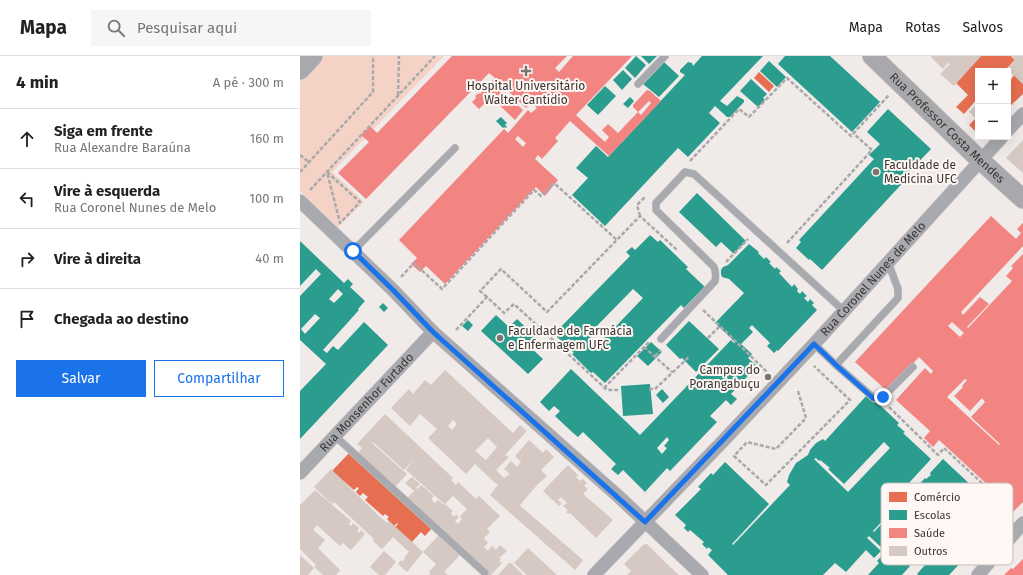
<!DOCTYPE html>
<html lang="pt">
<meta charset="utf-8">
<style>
:root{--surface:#fff;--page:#f6f6f6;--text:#222;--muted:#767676;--line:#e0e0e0;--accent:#1a73e8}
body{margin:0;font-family:"Fira Sans",sans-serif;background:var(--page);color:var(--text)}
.controls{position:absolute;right:12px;top:12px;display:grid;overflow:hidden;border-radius:0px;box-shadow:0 4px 16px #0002}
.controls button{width:36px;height:36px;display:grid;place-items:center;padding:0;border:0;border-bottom:1px solid var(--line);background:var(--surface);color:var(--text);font:20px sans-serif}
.stop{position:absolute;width:12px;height:12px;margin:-9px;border:3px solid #1a73e8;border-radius:50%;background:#fff}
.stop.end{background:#1a73e8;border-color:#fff;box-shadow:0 1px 4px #0008}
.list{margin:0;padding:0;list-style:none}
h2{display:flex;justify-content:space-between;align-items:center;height:52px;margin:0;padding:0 16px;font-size:17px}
h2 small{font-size:13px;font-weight:400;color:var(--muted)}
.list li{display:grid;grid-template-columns:26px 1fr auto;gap:12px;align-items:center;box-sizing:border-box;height:60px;padding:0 16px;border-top:1px solid var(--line)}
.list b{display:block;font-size:15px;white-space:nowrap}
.list p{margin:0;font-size:13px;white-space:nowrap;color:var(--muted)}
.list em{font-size:13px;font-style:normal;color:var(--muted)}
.actions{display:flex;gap:8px;padding:12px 16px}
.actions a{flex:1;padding:9px 0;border:1px solid var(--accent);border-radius:0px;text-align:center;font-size:14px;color:var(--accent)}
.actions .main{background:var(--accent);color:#fff}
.icon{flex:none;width:22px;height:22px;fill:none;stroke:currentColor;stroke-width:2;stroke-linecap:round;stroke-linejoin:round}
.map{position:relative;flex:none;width:723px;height:519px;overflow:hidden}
header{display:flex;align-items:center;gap:24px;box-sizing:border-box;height:56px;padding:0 20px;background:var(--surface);border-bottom:1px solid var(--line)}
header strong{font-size:19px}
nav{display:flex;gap:22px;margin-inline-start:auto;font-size:14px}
.search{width:280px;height:36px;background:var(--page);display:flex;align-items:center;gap:10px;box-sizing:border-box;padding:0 14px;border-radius:0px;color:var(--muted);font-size:15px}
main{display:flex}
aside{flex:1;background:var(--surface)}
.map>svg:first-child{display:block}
.green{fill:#f4d3c6}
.shops{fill:#e76f51}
.schools{fill:#2a9d8f;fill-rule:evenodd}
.health{fill:#f28482;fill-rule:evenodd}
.building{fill:#d6c8c3;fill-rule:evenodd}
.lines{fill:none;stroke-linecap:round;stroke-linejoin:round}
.lane-casing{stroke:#cbc7c5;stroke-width:8}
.street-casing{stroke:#cbc7c5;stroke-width:14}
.secondary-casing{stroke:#cbc7c5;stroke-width:20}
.path{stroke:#a9a9ab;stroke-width:2.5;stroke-dasharray:4 2;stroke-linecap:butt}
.lane{stroke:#a9aaaf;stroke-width:7}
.street{stroke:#a9aaaf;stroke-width:13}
.secondary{stroke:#a9a9ad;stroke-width:19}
.route{stroke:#1a73e8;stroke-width:5}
.poi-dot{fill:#7a7573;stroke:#fef7f4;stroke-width:1.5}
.labels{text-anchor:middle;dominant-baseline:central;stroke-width:4;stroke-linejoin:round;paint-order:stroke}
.poi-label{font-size:12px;fill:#3a3634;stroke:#fef7f4;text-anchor:start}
.street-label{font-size:12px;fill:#3a3634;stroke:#fef7f4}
.key{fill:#fef7f4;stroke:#c3bdba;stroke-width:1}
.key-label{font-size:11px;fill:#3a3634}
</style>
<header>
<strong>Mapa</strong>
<div class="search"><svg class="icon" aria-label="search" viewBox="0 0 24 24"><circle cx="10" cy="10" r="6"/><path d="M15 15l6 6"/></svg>Pesquisar aqui</div>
<nav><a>Mapa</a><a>Rotas</a><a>Salvos</a></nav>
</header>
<main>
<aside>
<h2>4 min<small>A pé · 300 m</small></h2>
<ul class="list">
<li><svg class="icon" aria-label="ahead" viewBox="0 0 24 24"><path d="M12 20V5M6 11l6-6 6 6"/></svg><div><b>Siga em frente</b><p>Rua Alexandre Baraúna</p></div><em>160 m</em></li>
<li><svg class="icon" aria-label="left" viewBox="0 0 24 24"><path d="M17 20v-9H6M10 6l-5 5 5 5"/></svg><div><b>Vire à esquerda</b><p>Rua Coronel Nunes de Melo</p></div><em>100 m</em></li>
<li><svg class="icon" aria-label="right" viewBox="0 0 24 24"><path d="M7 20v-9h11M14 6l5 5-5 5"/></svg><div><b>Vire à direita</b></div><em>40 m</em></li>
<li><svg class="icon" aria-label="arrive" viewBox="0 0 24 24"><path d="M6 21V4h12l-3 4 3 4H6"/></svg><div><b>Chegada ao destino</b></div></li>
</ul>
<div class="actions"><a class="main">Salvar</a><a>Compartilhar</a></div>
</aside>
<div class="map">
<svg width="723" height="519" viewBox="0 0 723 519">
<rect width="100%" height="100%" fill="#f0eae8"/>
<!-- green -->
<path class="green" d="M 24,0 L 144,0 L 32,116 L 64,146 L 38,171 L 0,135 L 0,26 Z"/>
<!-- shops -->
<g class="shops">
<path d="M 681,0 L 711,0 L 715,4 L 704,15 L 678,15 L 678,42 L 664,58 L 656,51 L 668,39 L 656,27 Z"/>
<path d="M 459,16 L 474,30 L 469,36 L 454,22 Z"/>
<path d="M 714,19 L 723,28 L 723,38 L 708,52 L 708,28 Z"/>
<path d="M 678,60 L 678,78 L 669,69 Z"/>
<path d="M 50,396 L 132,472 L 125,480 L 121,476 L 112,486 L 95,471 L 98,468 L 97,467 L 94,470 L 87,463 L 89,461 L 85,458 L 83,460 L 65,444 L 68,441 L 63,437 L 60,440 L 56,436 L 59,432 L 57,431 L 54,434 L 32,415 Z"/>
</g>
<!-- schools -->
<g class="schools">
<path d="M 336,0 L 346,9 L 335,22 L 325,12 Z"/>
<path d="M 341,0 L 357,0 L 349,8 Z"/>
<path d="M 402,0 L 463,0 L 420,45 L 427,50 L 437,40 L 444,44 L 444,46 L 430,61 L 427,61 L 415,50 L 409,57 L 420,67 L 388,101 L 378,92 L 305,170 L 272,139 L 288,122 L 276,112 L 296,90 L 308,101 L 385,19 L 380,16 L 380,14 L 388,6 L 392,7 L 393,10 Z"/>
<path d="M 485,0 L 530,0 L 580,46 L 552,76 L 478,8 Z"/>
<path d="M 469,5 L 486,21 L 477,31 L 460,15 Z"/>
<path d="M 364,6 L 379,20 L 359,41 L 343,28 Z"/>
<path d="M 323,14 L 332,23 L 322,34 L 313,24 Z"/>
<path d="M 451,23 L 467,38 L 463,42 L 465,44 L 458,51 L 440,35 Z"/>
<path d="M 305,30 L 316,40 L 298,59 L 287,49 Z"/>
<path d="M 330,41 L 334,45 L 328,52 L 323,48 Z"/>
<path d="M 588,53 L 631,93 L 608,117 L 610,119 L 522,214 L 510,203 L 509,204 L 496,192 L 501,186 L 499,184 L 574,103 L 569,99 L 580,88 L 567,76 Z"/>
<path d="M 201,61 L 207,67 L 205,69 L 207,71 L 206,72 L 204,71 L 203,72 L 196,65 Z"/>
<path d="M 397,137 L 446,185 L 434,198 L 421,186 L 416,191 L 379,156 Z"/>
<path d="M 350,179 L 358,186 L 360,184 L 388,211 L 386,213 L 405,231 L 384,252 L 381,249 L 305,327 L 293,316 L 291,317 L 272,298 L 274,297 L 254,278 L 330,200 L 326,196 L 332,191 L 335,194 ZM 333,233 L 343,242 L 298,289 L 288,279 Z"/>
<path d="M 0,185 L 44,227 L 48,223 L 53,228 L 50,231 L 65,245 L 58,253 L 59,254 L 23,294 L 27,297 L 33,290 L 38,294 L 64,266 L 88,289 L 0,383 L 0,335 L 26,308 L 0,284 L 0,240 L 21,218 L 16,213 L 0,230 ZM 38,233 L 43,238 L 34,247 L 29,243 ZM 15,258 L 20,262 L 5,278 L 1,273 Z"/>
<path d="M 449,188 L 459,196 L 458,197 L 464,203 L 466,201 L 471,206 L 469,207 L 475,213 L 476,211 L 481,215 L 479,217 L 492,231 L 494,228 L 498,233 L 497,235 L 500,238 L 502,235 L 507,240 L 504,242 L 508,246 L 510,243 L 514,247 L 512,249 L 517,254 L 478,295 L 477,294 L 474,297 L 467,290 L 470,287 L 452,269 L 449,272 L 453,276 L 441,288 L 452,298 L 448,302 L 457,310 L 431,338 L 437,343 L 431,349 L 426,344 L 410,360 L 417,366 L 370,415 L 367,412 L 345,436 L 323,414 L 318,419 L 311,413 L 316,408 L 283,376 L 278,381 L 272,376 L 255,360 L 260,355 L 254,350 L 249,355 L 240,346 L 271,313 L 340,379 L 431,284 L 434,287 L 435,286 L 415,267 L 444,237 L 429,223 L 422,221 L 421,218 L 421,214 L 423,211 L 428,209 ZM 367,381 L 369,384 L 364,390 L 367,392 L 362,398 L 357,392 Z"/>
<path d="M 83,247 L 88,252 L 84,256 L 79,251 Z"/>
<path d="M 196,259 L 209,271 L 217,263 L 237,282 L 229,290 L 243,303 L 228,318 L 181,275 Z"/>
<path d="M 168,264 L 173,269 L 168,275 L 162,270 Z"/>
<path d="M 389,265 L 419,293 L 396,316 L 382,302 L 380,303 L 366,289 Z"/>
<path d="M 351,286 L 362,296 L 348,310 L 337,300 Z"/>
<path d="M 350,328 L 353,358 L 323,360 L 321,330 Z"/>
<path d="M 362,333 L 369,341 L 363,347 L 356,339 Z"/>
<path d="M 568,338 L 599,367 L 597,369 L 605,376 L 603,377 L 631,403 L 585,453 L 590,457 L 573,475 L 569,472 L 574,476 L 625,422 L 626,423 L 631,419 L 630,417 L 643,403 L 704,460 L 679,487 L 677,485 L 668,494 L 671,496 L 649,519 L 618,519 L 617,518 L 625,509 L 595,480 L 583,493 L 569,480 L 567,482 L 581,495 L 574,502 L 566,494 L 546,516 L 535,507 L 523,519 L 428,519 L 408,499 L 412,494 L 408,491 L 407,493 L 402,488 L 404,486 L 390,474 L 388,476 L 384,472 L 386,469 L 375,459 L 401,433 L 398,431 L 411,417 L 413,419 L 425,406 L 469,448 L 432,488 L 433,489 L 490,429 L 487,426 L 489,419 L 496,407 L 508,399 L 510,394 L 516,387 L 523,383 L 525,385 ZM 584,386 L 590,392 L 548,436 L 514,403 L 516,402 L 519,405 L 520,404 L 530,412 L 528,413 L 544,428 Z"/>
<path d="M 590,491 L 610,510 L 602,519 L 568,519 L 579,507 L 577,505 Z"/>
</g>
<!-- health -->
<g class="health">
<path d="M 152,0 L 267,0 L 255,12 L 259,16 L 273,0 L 332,0 L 276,59 L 305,86 L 309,81 L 302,74 L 308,68 L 318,77 L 338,56 L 341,59 L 351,47 L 349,45 L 338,56 L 333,51 L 333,49 L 347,34 L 350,35 L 361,45 L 309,100 L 270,65 L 255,82 L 258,85 L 242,103 L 238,99 L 235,103 L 258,124 L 245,140 L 236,131 L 145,228 L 126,210 L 120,216 L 111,208 L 117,202 L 99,184 L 204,73 L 208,77 L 228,54 L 231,57 L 237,52 L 231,46 L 226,52 L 202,29 L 199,32 L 223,54 L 215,64 L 194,44 L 197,41 L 194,38 L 179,53 L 172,46 L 176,42 L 175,40 L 179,37 L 180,38 L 195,22 L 189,17 L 66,143 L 38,117 L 69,86 L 61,79 L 70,70 L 77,77 ZM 218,80 L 226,87 L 223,91 L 215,83 Z"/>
<path d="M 691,160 L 716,183 L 721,177 L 717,173 L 723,167 L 723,190 L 661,256 L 663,259 L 680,241 L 689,248 L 667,271 L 668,272 L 712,225 L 706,220 L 713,212 L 711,210 L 723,198 L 723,446 L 710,459 L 699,448 L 703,443 L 639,384 L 633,391 L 624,382 L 630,375 L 596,344 L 625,312 L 631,318 L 633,315 L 619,301 L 587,335 L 555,306 ZM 652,266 L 664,277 L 660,281 L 648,270 ZM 665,323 L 667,324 L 662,330 L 663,331 L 654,340 L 670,355 L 682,342 L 685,346 L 671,361 L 700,388 L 699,389 L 647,341 Z"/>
<path d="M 723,503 L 723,519 L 704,519 L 711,512 L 713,513 Z"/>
</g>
<!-- building -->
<g class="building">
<path d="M 632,0 L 681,0 L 654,30 L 640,18 L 650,8 L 648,7 L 643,13 L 631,1 Z"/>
<path d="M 711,0 L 723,0 L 723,28 L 707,13 L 715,5 Z"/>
<path d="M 678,47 L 678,60 L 675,62 L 669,56 Z"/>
<path d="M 723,84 L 723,117 L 706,102 Z"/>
<path d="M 145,314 L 213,377 L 220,369 L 227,375 L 205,399 L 209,401 L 196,414 L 204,422 L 210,418 L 204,413 L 211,405 L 217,411 L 221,406 L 215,400 L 229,384 L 243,397 L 246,393 L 254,401 L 241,414 L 247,420 L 237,429 L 220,449 L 209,440 L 283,504 L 275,514 L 190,439 L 198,429 L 193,425 L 175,408 L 166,418 L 128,382 L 137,373 L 120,358 L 110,370 L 91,352 L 109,333 L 113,338 L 125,324 L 131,329 ZM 153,364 L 157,368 L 152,374 L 148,370 ZM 188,382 L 197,391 L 186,404 L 175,395 Z"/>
<path d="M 85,358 L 153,422 L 151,424 L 156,429 L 158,426 L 176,443 L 179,440 L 200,460 L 187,473 L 190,476 L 184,482 L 188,487 L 184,491 L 188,495 L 192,490 L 196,494 L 200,489 L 207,495 L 199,502 L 201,503 L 199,505 L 202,507 L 191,519 L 187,519 L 105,444 L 114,435 L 105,427 L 112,421 L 120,428 L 116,432 L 118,433 L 121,429 L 134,440 L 131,443 L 135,447 L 138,444 L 144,449 L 145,448 L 153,455 L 151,457 L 154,461 L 156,458 L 159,461 L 155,465 L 158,468 L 162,463 L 160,460 L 167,453 L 153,440 L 145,448 L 142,446 L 106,414 L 114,403 L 104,414 L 73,386 L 73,388 L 107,418 L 95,431 L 57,398 L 62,392 L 57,388 Z"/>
<path d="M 268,409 L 278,419 L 276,421 L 280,425 L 283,423 L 287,427 L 284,430 L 288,433 L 283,438 L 313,464 L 296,482 L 270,457 L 268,458 L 266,456 L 268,454 L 263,450 L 267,447 L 261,441 L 258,444 L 262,447 L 259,450 L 243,435 Z"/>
<path d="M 31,413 L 81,462 L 87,467 L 89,465 L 123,496 L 107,516 L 98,508 L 101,504 L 102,506 L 105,503 L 104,502 L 109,496 L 93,481 L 82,493 L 73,485 L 74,483 L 34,446 L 32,448 L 14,431 Z"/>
<path d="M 15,434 L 51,465 L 49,468 L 51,470 L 53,467 L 59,472 L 57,475 L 59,477 L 61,474 L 65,478 L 51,494 L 43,487 L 40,490 L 17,469 L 13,474 L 25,484 L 18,492 L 40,514 L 36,519 L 23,519 L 14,511 L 16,509 L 0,493 L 0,449 Z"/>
<path d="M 139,479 L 161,498 L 144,516 L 148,519 L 129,519 L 130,517 L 129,516 L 136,508 L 123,496 Z"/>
<path d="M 347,488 L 366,507 L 379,519 L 327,519 L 331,515 L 324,508 L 343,489 Z"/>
<path d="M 228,492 L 257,519 L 227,519 L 214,507 Z"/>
<path d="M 84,495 L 96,506 L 85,519 L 79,519 L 70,511 Z"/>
<path d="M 0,499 L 14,512 L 8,519 L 0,519 Z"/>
<path d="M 209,507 L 211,507 L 223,519 L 198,519 Z"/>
</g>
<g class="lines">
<defs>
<g id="lane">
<path d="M 338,28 L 365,0"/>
<path d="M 53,195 L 155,92"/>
<path d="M 588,206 L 598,233 L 598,242 L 536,309 L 575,343 L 583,341 L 613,311"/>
<path d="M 361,283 L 415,225 C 416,220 416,216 414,211 L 356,154 L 356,147 L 385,116 L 394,118 L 544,255"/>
<path d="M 514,288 L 536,309"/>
<path d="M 35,380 L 185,517"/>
</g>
<g id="street">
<path d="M 708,74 L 723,58"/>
<path d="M 0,145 L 93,234 L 133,276 L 318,440 L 402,519"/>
<path id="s1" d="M 0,417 L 133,276"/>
<path id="s2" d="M 294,519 L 424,384 L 514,288 L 702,81"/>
<path d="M 678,519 L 723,467"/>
</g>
<g id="secondary">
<path id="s3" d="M 572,0 L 680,104 L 723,143"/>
<path d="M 0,14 L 13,0"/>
</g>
</defs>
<!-- lane casing -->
<use href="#lane" class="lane-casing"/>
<!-- street casing -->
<use href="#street" class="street-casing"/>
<!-- secondary casing -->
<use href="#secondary" class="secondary-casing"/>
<!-- path -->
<g class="path">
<path d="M 98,39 L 99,0"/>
<path d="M 0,99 L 9,106"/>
<path d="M 390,105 L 439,53 L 449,61 L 487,22 L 551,80 L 589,39"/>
<path d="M 0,116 L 73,36 L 73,0"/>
<path d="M 27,116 L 60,146 L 40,167 Z"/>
<path d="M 10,134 L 135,0"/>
<path d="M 340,160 L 337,149 L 345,141"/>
<path d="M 487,187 L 572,94 L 553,77"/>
<path d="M 426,206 L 448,183"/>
<path d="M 101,221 L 114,207 L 142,233 L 234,134 L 241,140 L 254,127 L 317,184"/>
<path d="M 187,241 L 180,235 L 201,213 L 247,256 L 340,160 L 377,194"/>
<path d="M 403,254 L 420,270"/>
<path d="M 156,274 L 187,241 L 204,257 L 214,248 L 307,334 L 320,334"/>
<path d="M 408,282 L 420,270 L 468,317"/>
<path d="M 344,291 L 372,316"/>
<path d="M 355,300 L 361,294"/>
<path d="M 304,332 L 350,285"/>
<path d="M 349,333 L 355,333 L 390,300"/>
<path d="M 498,335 L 506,362 L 476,393 L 447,386 L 434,400 L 466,429 L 550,344 L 514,310"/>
<path d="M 589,351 L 638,399 L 644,392 L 710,453"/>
</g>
<!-- lane -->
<use href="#lane" class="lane"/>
<!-- street -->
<use href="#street" class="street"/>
<!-- secondary -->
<use href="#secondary" class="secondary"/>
</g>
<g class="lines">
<!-- route -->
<path class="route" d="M 53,195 L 93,234 L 133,276 L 345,466 L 514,288 L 536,309 L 573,342 L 580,343 L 583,341"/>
</g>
<!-- markers -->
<g class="poi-dot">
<path d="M224 9h4v4h4v4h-4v4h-4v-4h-4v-4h4z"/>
<circle cx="576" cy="116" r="4"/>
<circle cx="200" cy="282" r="4"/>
<circle cx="468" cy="321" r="4"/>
</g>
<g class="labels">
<!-- poi labels -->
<g class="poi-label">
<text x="226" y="30" text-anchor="middle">Hospital Universitário<tspan x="226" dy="14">Walter Cantídio</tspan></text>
<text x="584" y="109">Faculdade de<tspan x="584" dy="14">Medicina UFC</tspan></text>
<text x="208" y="275">Faculdade de Farmácia<tspan x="208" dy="14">e Enfermagem UFC</tspan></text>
<text x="460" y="314" text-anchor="end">Campus do<tspan x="460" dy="14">Porangabuçu</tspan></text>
</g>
<!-- street labels -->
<g class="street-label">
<text stroke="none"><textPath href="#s3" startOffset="104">Rua Professor Costa Mendes</textPath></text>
<text stroke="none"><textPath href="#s2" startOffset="407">Rua Coronel Nunes de Melo</textPath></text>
<text stroke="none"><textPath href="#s1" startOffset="97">Rua Monsenhor Furtado</textPath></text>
</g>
</g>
<!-- legend -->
<rect x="581" y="427" width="132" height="82" rx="6" class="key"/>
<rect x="589" y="436" width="18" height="10" fill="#e76f51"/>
<rect x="589" y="454" width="18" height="10" fill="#2a9d8f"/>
<rect x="589" y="472" width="18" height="10" fill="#f28482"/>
<rect x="589" y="490" width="18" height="10" fill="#d6c8c3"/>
<g class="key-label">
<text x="614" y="445">Comércio</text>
<text x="614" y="463">Escolas</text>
<text x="614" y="481">Saúde</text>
<text x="614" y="499">Outros</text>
</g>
</svg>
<div class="controls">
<button>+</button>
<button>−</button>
</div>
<div class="stop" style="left:53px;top:195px"></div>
<div class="stop end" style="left:583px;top:341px"></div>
</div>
</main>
